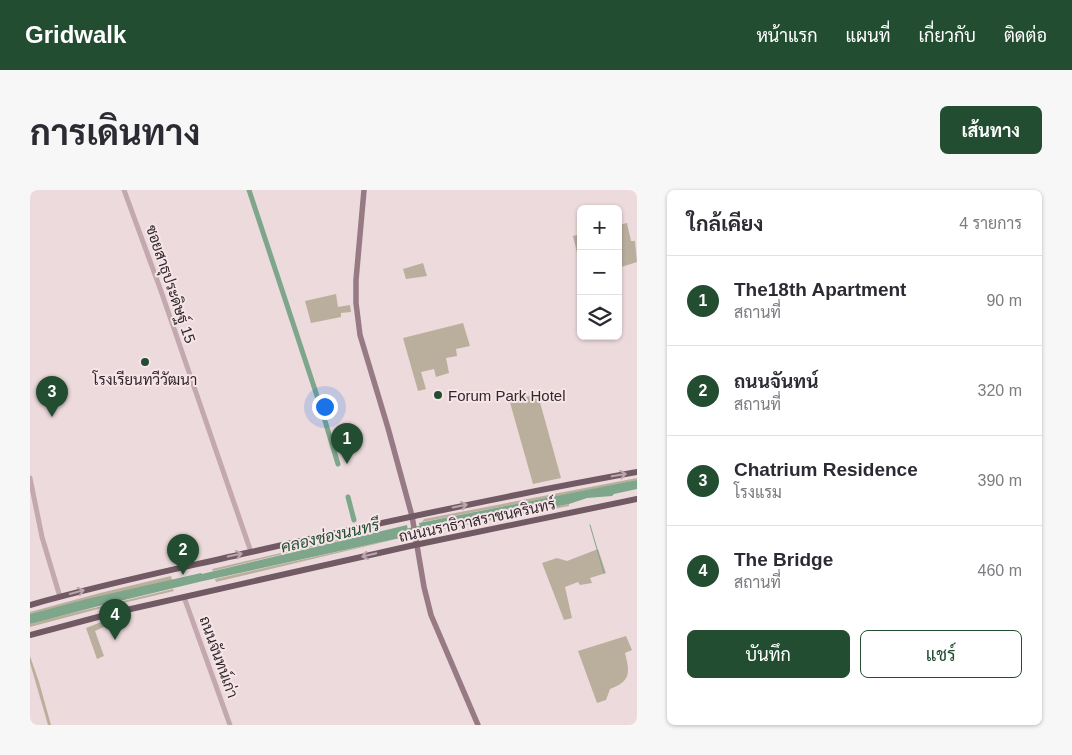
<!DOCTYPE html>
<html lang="th">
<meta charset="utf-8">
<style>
:root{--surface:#fff;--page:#f7f7f7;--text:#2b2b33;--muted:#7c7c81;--line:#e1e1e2;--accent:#224d31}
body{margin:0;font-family:Helvetica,Sarabun,sans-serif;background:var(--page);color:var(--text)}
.controls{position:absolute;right:15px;top:15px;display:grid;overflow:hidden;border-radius:8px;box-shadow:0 1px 4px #0004}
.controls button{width:45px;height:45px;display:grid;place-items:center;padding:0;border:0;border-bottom:1px solid var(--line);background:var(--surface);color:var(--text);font:25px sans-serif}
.you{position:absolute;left:294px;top:216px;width:18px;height:18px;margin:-12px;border:4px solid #fff;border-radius:50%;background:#1a73e8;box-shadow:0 0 0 8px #1a73e833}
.badge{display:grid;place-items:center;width:32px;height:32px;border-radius:50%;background:var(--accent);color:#fff;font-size:16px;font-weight:700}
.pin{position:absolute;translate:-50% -41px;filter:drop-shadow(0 1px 2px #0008)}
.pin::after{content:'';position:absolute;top:26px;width:18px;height:15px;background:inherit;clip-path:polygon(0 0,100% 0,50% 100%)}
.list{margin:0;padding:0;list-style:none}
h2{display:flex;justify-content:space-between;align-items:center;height:65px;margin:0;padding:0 20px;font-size:21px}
h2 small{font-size:16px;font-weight:400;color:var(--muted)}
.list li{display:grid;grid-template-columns:32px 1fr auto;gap:15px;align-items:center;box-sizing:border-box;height:90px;padding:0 20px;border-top:1px solid var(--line)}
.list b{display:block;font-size:19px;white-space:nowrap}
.list p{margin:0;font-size:16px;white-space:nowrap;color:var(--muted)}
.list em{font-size:16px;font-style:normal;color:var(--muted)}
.actions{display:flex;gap:10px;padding:15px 20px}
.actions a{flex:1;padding:11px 0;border:1px solid var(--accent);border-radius:8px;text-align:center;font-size:18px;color:var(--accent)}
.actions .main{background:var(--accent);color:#fff}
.icon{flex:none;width:28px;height:28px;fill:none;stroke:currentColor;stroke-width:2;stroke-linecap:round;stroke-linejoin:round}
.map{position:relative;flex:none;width:607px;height:535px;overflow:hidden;border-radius:8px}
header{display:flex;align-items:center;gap:30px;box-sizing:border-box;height:70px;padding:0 25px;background:var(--accent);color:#fff}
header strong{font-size:24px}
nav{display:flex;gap:28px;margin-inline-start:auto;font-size:18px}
.intro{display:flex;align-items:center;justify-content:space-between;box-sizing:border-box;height:120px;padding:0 30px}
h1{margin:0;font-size:35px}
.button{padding:12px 22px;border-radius:8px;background:var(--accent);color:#fff;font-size:18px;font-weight:700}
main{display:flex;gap:30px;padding:0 30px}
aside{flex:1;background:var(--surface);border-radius:8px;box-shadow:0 1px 4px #0004}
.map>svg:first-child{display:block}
.green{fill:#baaf9c}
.water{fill:#7da68b}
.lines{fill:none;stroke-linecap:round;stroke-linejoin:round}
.stream{stroke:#7da68b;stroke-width:1}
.canal{stroke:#7da68b;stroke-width:5}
.tertiary{stroke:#c3a8af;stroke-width:5}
.secondary{stroke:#977a84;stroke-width:5.5}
.primary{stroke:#715a63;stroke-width:6}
.oneway{stroke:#baa6ac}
.poi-dot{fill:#224d31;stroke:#f6e5e8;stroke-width:2}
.labels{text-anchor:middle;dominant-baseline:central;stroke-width:4;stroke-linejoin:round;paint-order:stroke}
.street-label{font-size:15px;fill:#31272b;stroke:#f6e5e8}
.poi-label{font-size:15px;fill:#31272b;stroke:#f6e5e8}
.water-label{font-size:16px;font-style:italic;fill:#224d31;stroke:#f6e5e8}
</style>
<header>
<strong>Gridwalk</strong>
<nav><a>หน้าแรก</a><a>แผนที่</a><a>เกี่ยวกับ</a><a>ติดต่อ</a></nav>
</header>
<div class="intro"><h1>การเดินทาง</h1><a class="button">เส้นทาง</a></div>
<main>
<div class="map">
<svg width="607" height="535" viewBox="0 0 607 535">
<rect width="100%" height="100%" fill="#eddadd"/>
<!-- green -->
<g class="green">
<path d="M 597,33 L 601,51 L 605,51 L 607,72 L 588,78 L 588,35 Z"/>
<path d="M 551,44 L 551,79 L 543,46 Z"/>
<path d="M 393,73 L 397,86 L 376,89 L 373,79 Z"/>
<path d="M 306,104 L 308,117 L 320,115 L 321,122 L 311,123 L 311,127 L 281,133 L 275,111 Z"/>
<path d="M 433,133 L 440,156 L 426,159 L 427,166 L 416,168 L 419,183 L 406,187 L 404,179 L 391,182 L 396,199 L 388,201 L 373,148 Z"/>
<path d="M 508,205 L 531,288 L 503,294 L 479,209 Z"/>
<path d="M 607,288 L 607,290 L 589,294 L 392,332 L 394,329 Z"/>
<path d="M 539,314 L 539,316 L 391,343 L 391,342 Z"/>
<path d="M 345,341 L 348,341 L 183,381 L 182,379 Z"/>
<path d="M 379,346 L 186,392 L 185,389 Z"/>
<path d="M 568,359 L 576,383 L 560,388 L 562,393 L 550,395 L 548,392 L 535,397 L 542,428 L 534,430 L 512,373 L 527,368 L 537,371 Z"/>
<path d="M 141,386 L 142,390 L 0,424 L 0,422 L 70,403 Z"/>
<path d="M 143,399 L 144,401 L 68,419 L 0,437 L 0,434 L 18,429 Z"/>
<path d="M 74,431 L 76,436 L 65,441 L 74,466 L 67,469 L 56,438 Z"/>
<path d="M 596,446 L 602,460 L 595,463 C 600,483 601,491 580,499 L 576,510 L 567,513 L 548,461 Z"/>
<path d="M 0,466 L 9,492 L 21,535 L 18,535 L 0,473 Z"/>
</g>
<!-- water -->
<g class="water">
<path d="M 607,290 L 607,299 L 584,304 L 582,306 L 557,308 L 539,314 L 391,342 L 389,333 Z"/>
<path d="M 377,335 L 379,346 L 173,391 L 69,416 L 0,434 L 0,424 L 61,408 L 171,383 L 172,384 Z"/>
</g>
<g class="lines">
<!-- stream -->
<path class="stream" d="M 560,335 L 574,383"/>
<!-- canal -->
<g class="canal">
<path d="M 219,0 L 292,221 L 308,274"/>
<path d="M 318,307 L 324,330"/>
<path d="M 373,342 L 396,337"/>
</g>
<!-- tertiary -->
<g class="tertiary">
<path d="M 94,0 L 131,101 L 221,362"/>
<path d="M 0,288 L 12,347 L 30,407"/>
<path d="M 154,407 L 200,535"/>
</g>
<!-- secondary -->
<path class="secondary" d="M 334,0 L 326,90 L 326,113 L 330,145 L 358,238 L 382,326 L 394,397 L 401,425 L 448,535"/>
<!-- primary -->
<g class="primary">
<path d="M 0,415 C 73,394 147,379 221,362 C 349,333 478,305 607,282"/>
<path d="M 0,445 L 83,423 L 380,356 L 607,309"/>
</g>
</g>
<!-- one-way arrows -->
<defs><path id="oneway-shaft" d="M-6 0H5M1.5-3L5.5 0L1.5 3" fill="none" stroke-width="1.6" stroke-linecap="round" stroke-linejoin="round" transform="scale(1.25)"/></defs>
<g class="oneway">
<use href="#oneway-shaft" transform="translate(589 285) rotate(-10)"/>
<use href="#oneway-shaft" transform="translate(430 316) rotate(-12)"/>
<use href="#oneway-shaft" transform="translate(205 365) rotate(-12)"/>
<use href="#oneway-shaft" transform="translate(339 365) rotate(167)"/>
<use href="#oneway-shaft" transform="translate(47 402) rotate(-15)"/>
</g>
<!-- markers -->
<g class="poi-dot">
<circle cx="115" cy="172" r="5"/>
<circle cx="408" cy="205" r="5"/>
</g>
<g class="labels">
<!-- street labels -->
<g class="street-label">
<text transform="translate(141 94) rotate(71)">ซอยสาธุประดิษฐ์ 15</text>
<text transform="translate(447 330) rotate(-12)">ถนนนราธิวาสราชนครินทร์</text>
<text transform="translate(189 467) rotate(70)">ถนนจันทน์เก่า</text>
</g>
<!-- poi labels -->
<g class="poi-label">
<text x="115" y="189">โรงเรียนทวีวัฒนา</text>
<text x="418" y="205" text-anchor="start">Forum Park Hotel</text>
</g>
<!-- water labels -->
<g class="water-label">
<text transform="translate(300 346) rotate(-13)">คลองช่องนนทรี</text>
</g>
</g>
</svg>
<div class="controls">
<button>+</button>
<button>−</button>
<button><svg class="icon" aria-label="layers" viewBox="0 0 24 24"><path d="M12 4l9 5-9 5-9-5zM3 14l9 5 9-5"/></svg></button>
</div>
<div class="you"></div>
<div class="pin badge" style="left:317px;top:274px">1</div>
<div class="pin badge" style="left:153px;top:385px">2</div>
<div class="pin badge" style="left:22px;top:227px">3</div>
<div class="pin badge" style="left:85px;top:450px">4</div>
</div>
<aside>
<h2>ใกล้เคียง<small>4 รายการ</small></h2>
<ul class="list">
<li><span class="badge">1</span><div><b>The18th Apartment</b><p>สถานที่</p></div><em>90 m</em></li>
<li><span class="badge">2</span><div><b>ถนนจันทน์</b><p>สถานที่</p></div><em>320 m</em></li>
<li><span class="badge">3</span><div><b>Chatrium Residence</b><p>โรงแรม</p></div><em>390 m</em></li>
<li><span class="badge">4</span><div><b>The Bridge</b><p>สถานที่</p></div><em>460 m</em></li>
</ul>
<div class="actions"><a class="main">บันทึก</a><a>แชร์</a></div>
</aside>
</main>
